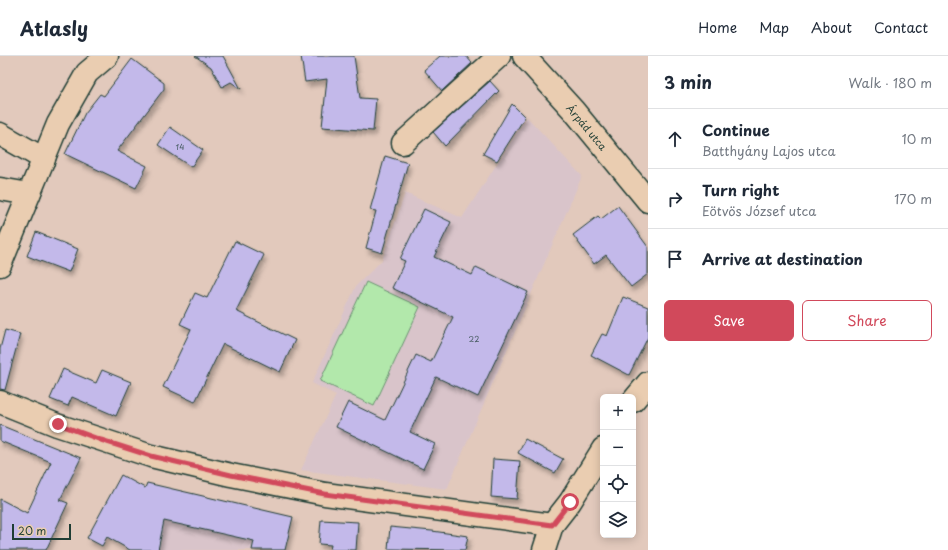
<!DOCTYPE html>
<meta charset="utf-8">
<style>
:root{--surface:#fff;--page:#f6f6f7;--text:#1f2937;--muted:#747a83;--line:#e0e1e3;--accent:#d1495b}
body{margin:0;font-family:"Playpen Sans",sans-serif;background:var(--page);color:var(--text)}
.controls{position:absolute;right:12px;bottom:12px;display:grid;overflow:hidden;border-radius:6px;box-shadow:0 2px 10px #0003}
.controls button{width:36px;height:36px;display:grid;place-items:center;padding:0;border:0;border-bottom:1px solid var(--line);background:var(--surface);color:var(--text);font:20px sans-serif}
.scale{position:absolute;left:12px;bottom:10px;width:59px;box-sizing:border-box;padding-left:4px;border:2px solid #1f3d34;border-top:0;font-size:11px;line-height:14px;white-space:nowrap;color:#1f3d34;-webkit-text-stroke:3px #eacdb1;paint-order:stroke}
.stop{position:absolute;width:12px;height:12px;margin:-9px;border:3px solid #d1495b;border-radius:50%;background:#fff}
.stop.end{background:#d1495b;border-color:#fff;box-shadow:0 1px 4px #0008}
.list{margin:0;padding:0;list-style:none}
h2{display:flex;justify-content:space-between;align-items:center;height:52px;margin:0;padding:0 16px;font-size:17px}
h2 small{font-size:13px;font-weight:400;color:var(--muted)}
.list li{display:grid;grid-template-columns:26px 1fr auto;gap:12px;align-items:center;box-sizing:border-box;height:60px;padding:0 16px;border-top:1px solid var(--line)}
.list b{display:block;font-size:15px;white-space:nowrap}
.list p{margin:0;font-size:13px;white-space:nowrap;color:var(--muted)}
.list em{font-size:13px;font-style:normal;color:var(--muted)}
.actions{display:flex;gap:8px;padding:12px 16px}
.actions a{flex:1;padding:9px 0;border:1px solid var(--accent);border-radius:6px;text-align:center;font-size:14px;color:var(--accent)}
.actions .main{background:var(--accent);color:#fff}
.icon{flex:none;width:22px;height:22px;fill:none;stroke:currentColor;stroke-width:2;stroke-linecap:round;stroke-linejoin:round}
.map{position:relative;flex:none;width:648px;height:494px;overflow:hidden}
header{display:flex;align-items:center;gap:24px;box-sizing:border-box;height:56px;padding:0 20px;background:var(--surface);border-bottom:1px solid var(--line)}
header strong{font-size:19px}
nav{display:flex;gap:22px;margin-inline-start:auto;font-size:14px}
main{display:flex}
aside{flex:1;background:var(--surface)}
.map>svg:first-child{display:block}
.built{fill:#d9c4ca}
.green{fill:#b2e8ab;stroke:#689270}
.building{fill:#c3b9ea;stroke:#1f3d34;filter:url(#shadow)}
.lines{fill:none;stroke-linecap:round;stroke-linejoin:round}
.minor-casing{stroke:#1f3d34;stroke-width:25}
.minor{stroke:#eacdb1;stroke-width:22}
.route{stroke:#d1495b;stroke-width:5}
.labels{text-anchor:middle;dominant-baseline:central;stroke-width:4;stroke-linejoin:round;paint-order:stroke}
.number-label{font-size:8px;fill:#485c62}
.street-label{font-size:10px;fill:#1f3d34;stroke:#eacdb1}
</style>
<header>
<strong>Atlasly</strong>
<nav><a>Home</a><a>Map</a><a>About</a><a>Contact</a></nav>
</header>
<main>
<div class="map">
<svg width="648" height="494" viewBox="0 0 648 494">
<defs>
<filter id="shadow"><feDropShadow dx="2.5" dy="4.5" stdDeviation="2" flood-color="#0004"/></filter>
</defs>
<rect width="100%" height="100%" fill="#e2c9bc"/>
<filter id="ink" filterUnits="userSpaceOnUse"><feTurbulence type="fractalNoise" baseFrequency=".025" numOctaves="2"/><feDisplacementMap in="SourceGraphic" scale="8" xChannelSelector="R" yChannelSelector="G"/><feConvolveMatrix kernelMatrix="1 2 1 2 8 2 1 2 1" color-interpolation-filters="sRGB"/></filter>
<g filter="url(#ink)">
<!-- built -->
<g class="built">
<path d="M 527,61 L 582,120 L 447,433 L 301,414 L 336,339 L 312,327 L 356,230 L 382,204 L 405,137 L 462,162 Z"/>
<path d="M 147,427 L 293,461 L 285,494 L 129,494 Z"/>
</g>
<!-- green -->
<path class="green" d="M 366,226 L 420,251 L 374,350 L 320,325 Z"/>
<!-- building -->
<g class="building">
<path d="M 195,0 L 223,0 L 241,33 L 231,26 L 222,31 L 211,11 Z"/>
<path d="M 301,0 L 354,0 L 360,42 L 376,43 L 373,75 L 322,71 L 327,23 L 305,26 Z"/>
<path d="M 440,0 L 466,0 L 472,7 L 442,35 L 424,14 Z"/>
<path d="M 132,3 L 164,27 L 164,33 L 117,95 L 147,110 L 136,132 L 65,98 L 85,57 L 100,38 L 104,40 Z"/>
<path d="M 490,25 L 499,35 L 445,90 L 433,76 Z"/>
<path d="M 512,48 L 525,61 L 497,105 L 483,98 Z"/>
<path d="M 170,71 L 203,94 L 191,111 L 158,89 Z"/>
<path d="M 385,100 L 408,107 L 382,197 L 366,192 L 376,155 L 370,154 Z"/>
<path d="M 618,150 L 648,191 L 648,218 L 631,231 L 606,199 L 594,208 L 573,179 L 598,160 L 601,163 Z"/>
<path d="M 424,153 L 451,166 L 434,201 L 472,219 L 476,211 L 528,236 L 478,341 L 436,321 L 410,376 L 435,388 L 423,413 L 336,371 L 348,346 L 385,364 L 416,299 L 431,306 L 453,261 L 392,232 L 405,205 L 400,203 Z"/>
<path d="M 36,176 L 78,193 L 69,216 L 27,200 Z"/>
<path d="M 235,185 L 264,199 L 236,255 L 295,284 L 280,316 L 223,288 L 195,346 L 163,331 L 191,273 L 180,268 L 195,237 L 207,242 Z"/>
<path d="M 623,241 L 648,251 L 648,281 L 629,319 L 591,299 L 602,278 L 607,280 Z"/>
<path d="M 5,274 L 20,278 L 5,334 L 0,333 L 0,293 Z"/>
<path d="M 63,313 L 96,327 L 102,314 L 131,326 L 116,360 L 72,341 L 68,350 L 50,343 Z"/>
<path d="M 0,369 L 81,402 L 60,444 L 68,447 L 46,494 L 0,494 L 0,443 L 27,457 L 51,406 L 0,385 Z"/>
<path d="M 525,383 L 563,403 L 555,417 L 518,397 Z"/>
<path d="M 493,403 L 520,405 L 517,443 L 491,441 Z"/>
<path d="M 121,419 L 145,432 L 147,427 L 293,461 L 285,494 L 252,494 L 254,485 L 164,465 L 158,494 L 130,494 L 107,481 L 102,490 L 87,482 Z"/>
<path d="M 321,464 L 358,466 L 356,494 L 330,494 L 331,489 L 319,488 Z"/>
<path d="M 390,471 L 432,475 L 468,480 L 465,494 L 388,493 Z"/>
</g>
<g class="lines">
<defs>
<g id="minor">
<path d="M 524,0 L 574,55 L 648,145"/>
<path d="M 0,78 L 44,103"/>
<path d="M 403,87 L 499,0"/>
<path d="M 0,133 L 29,138"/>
<path d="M 0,209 L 58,68 L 87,17 L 107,0"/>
<path d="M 633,345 L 648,327"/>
<path d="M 0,346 L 57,369 L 151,400 L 231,419 L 325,438 L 552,469"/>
<path d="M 544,494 L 552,469 L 570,446 L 603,393"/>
</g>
</defs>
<!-- minor casing -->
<use href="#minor" class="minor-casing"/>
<!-- minor -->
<use href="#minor" class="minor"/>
</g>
</g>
<g class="lines" filter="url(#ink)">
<!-- route -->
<path class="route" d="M 58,368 L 101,384 L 151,400 L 231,419 L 325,438 L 552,469 L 570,446"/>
</g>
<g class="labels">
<!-- number labels -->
<g class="number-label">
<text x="180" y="91">14</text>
<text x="474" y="283">22</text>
</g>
<!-- street labels -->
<g class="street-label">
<text transform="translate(587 71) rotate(50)">Árpád utca</text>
</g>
</g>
</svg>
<div class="controls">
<button>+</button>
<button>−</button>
<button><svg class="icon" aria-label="locate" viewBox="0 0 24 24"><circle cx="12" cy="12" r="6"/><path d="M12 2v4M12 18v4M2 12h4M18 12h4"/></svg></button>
<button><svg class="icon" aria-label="layers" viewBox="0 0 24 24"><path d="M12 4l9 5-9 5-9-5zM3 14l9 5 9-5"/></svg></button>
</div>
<div class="scale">20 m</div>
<div class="stop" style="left:570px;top:446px"></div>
<div class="stop end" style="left:58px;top:368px"></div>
</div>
<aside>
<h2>3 min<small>Walk · 180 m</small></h2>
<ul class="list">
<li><svg class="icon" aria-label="ahead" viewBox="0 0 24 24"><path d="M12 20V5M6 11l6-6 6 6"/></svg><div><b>Continue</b><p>Batthyány Lajos utca</p></div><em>10 m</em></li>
<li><svg class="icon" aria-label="right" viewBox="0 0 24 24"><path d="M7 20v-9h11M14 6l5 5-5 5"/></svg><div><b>Turn right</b><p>Eötvös József utca</p></div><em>170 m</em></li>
<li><svg class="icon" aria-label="arrive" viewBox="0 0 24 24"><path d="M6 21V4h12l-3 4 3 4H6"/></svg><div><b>Arrive at destination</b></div></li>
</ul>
<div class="actions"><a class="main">Save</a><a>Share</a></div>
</aside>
</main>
